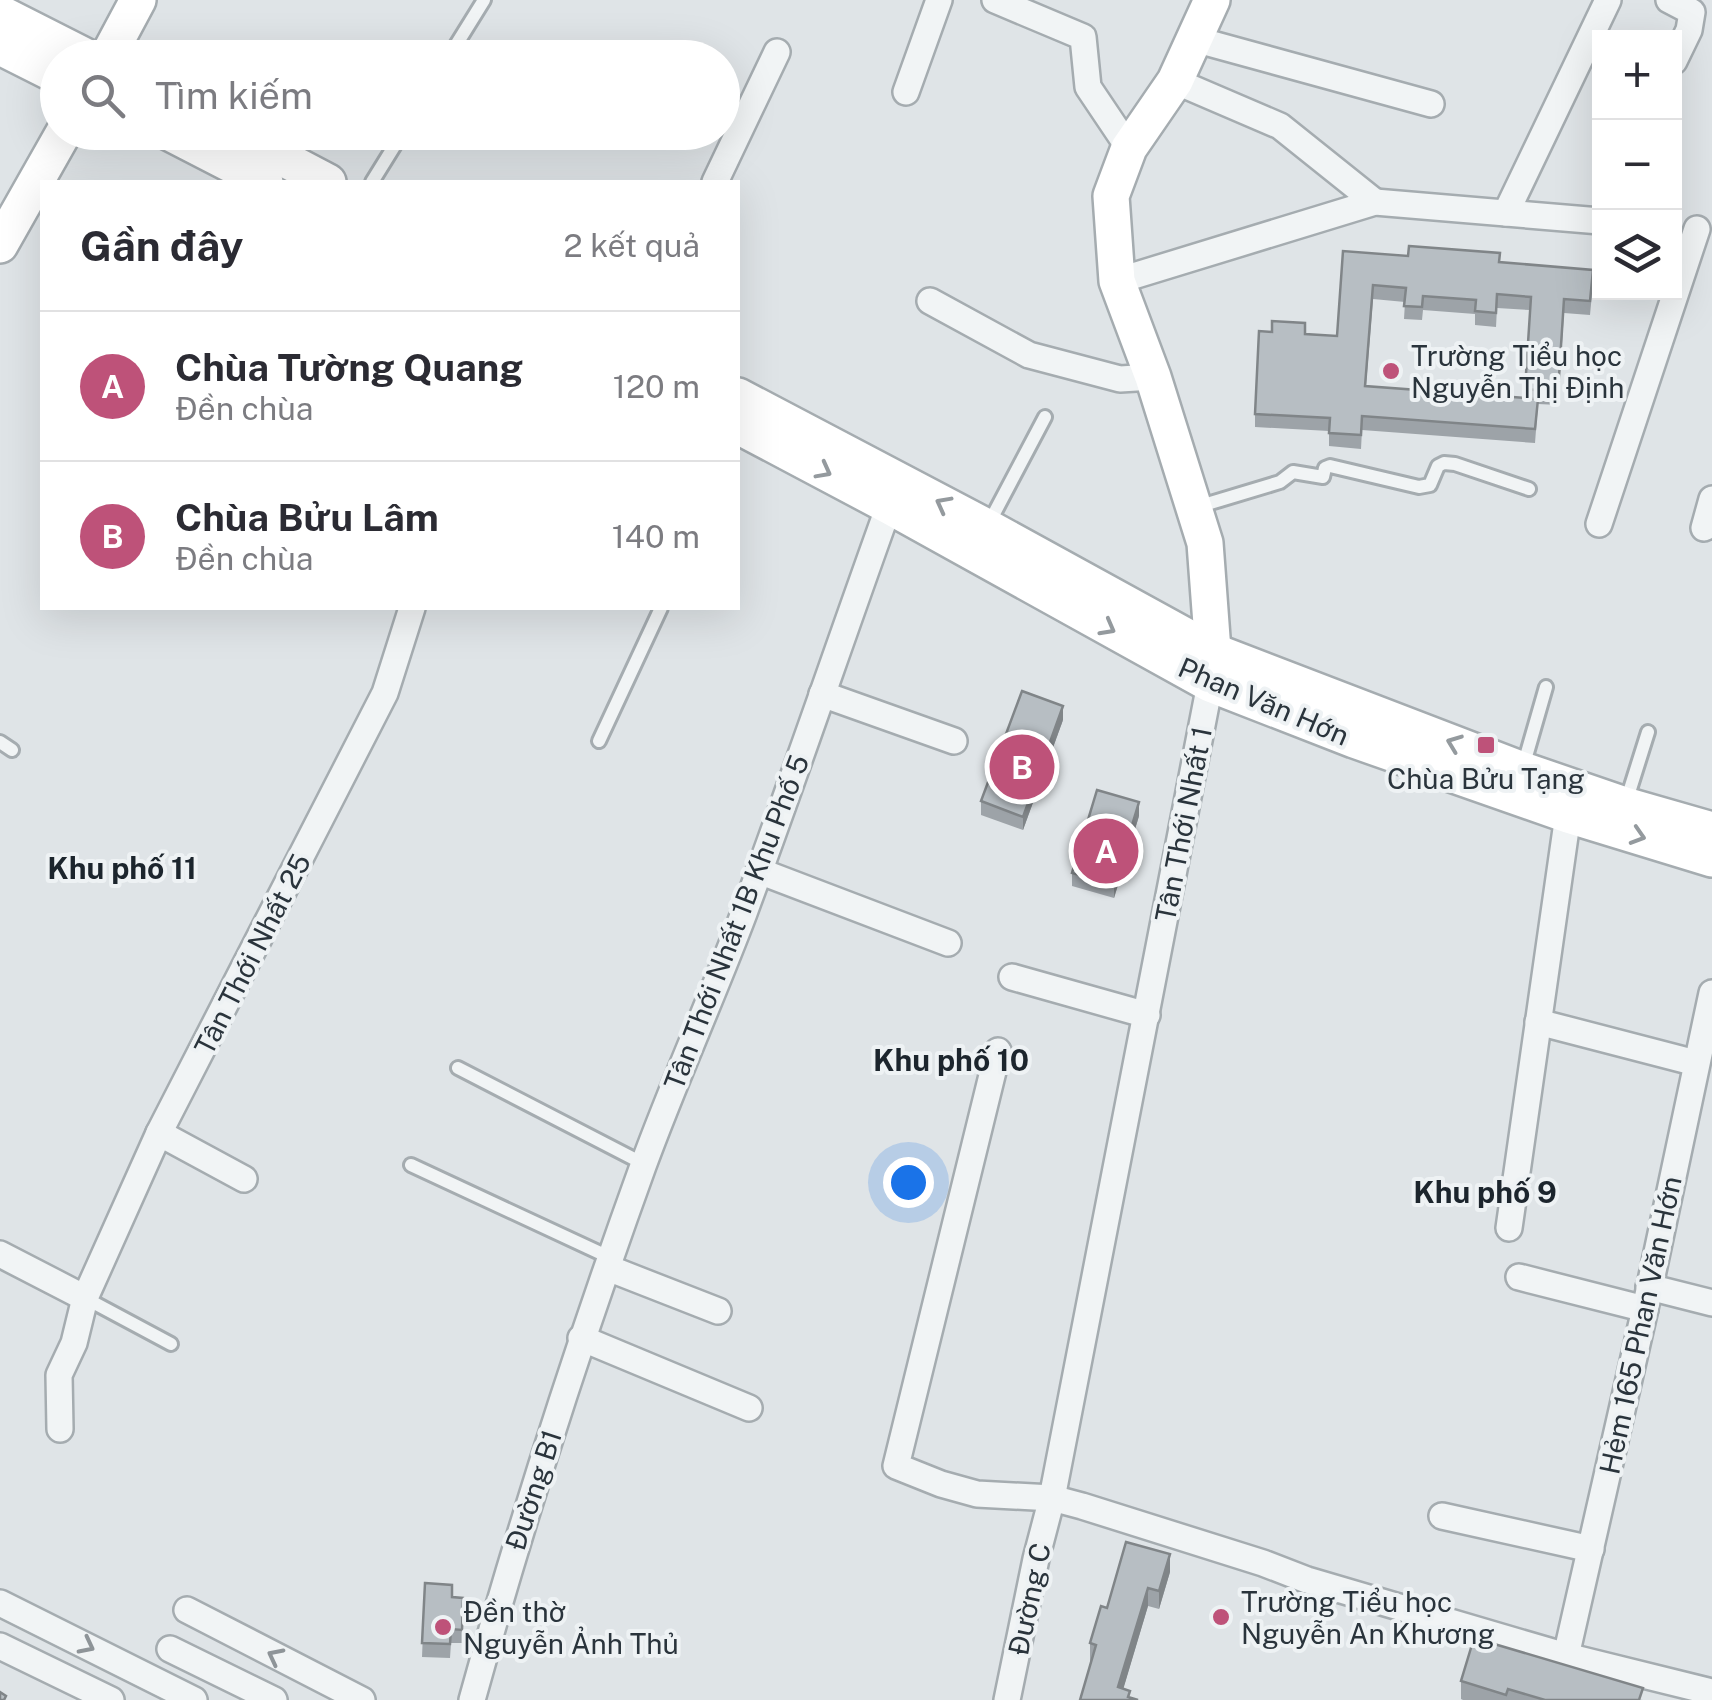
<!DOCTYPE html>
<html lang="vi">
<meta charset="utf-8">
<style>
:root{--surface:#fff;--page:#f2f2f3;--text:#2b2b33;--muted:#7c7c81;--line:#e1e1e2;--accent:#be5279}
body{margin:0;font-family:"Public Sans",sans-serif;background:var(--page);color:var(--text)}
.controls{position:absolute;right:30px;top:30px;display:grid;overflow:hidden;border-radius:0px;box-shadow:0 10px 40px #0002}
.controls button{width:90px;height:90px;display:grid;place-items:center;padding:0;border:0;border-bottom:2px solid var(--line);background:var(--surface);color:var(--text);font:50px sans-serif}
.you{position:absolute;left:908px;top:1182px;width:35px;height:35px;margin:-25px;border:8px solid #fff;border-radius:50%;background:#1a73e8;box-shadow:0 0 0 15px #1a73e833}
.badge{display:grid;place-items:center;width:65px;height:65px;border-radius:50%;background:var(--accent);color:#fff;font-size:32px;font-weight:700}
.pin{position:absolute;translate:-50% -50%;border:5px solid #fff;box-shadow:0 2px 10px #0006}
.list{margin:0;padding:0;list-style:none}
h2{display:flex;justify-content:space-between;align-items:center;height:130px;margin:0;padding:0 40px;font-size:42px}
h2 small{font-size:32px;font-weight:400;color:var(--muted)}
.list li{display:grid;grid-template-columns:65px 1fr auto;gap:30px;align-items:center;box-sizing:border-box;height:150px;padding:0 40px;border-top:2px solid var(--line)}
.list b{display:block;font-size:38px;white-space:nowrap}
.list p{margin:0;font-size:32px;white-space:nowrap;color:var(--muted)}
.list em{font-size:32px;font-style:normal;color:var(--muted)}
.icon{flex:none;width:55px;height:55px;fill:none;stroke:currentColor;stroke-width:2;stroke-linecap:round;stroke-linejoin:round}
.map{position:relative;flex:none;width:1712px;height:1700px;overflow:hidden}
.search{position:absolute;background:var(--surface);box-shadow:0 10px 40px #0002;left:40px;top:40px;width:700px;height:110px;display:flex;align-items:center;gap:25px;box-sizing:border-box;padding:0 35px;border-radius:55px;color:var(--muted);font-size:38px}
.panel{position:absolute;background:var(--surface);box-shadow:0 10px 40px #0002;left:40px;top:180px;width:700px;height:430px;border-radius:0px}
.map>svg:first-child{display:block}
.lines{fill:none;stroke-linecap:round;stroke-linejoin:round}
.lane-casing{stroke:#a5acb0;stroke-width:18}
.street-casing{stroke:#a5acb0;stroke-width:30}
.secondary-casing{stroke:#a5acb0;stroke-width:40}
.lane{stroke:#f1f4f5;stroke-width:12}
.street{stroke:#f1f4f5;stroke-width:25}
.secondary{stroke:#fff;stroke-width:35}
.wall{fill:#9da3a8;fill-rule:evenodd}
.shaded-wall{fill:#808588}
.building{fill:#b7bec3;stroke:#808588;stroke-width:2.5}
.oneway{stroke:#949a9e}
.oneway2{stroke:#8e9498}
.poi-dot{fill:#be5279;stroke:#eef2f4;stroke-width:4}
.labels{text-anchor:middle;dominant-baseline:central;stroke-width:8;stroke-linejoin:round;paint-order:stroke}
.poi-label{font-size:28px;fill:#2a343c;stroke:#eef2f4;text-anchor:start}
.street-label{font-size:28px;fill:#2a343c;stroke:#eef2f4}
.neighbourhood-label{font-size:30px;font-weight:bold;fill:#1c252d;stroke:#eef2f4}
</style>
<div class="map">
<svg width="1712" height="1700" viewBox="0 0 1712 1700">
<rect width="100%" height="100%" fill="#dfe4e7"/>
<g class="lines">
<defs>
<g id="lane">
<path d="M 448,58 L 484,0"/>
<path d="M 372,182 L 403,132"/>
<path d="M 1197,507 L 1280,482 L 1293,472 L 1323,477 L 1325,468 L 1330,466 L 1419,487 L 1430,485 L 1438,466 L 1444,463 L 1455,464 L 1529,489"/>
<path d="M 988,525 L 1045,417"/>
<path d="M 599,741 L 661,608"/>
<path d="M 0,742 L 12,750"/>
<path d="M 1523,767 L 1546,687"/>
<path d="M 1626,802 L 1648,732"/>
<path d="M 458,1068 L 644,1164"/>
<path d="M 411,1165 L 611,1258"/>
<path d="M 85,1298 L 171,1344"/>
</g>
<g id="street">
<path d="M 995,0 L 1083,37 L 1088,87 L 1129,148"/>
<path d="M 1669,0 L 1692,12 L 1689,30 L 1674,61"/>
<path d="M 1194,39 L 1431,104"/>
<path d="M 1175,81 L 1280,126 L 1375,202"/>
<path d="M 906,92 L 939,0"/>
<path d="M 715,182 L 777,52"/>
<path d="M 1506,213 L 1608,0"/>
<path d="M 1117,281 L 1375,202 L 1600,221"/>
<path d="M 930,301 L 1029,355 L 1120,379 L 1153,377"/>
<path d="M 1599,524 L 1697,229"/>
<path d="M 1704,528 L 1712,499"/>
<path d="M 822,694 L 954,741"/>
<path d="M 759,871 L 948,943"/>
<path d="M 1012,977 L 1147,1015"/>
<path d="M 1538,1022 L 1696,1063"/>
<path d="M 998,1051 L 896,1466 L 941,1484 L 977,1494 L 1052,1498 L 1082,1506 L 1263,1563 L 1307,1580 L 1566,1656 L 1712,1692"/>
<path d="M 159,1133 L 244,1179"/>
<path d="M 1509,1228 L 1568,815"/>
<path d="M 0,1254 L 85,1298"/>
<path d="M 608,1268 L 718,1311"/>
<path d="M 1519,1277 L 1645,1309"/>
<path d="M 1649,1287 L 1712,1303"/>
<path d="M 581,1338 L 749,1408"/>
<path d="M 60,1429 L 59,1375 L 74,1343 L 85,1298 L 159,1133 L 385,693 L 412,608"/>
<path d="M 1442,1516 L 1591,1549"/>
<path d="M 0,1603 L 194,1700"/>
<path d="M 187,1610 L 362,1700"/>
<path d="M 0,1646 L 111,1700"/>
<path d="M 170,1649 L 274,1700"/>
<path d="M 1566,1656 L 1645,1309 L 1712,993"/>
<path d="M 472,1700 C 522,1519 579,1343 643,1166 C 674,1081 712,998 744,913 C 794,778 840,642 889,506"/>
<path d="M 1007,1700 L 1036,1559 L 1052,1498 L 1210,684"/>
</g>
<g id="secondary">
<path d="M 0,13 L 89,58"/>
<path d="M 0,47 L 58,76"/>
<path d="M 107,58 L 138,0"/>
<path d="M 168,132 L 265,182"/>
<path d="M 233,132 L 328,182"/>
<path d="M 0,245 L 64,132"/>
<path d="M 738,396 L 987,527 L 1213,651 L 1523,770 L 1625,805 L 1712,830"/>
<path d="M 738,426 L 889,506 L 1210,684 L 1354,740 L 1568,815 L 1712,859"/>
<path d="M 1212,668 L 1213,651 L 1205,543 L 1153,377 L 1117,281 L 1111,196 L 1129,148 L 1175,81 L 1212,0"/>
</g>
</defs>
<!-- lane casing -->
<use href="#lane" class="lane-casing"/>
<!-- street casing -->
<use href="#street" class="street-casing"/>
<!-- secondary casing -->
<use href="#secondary" class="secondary-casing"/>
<!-- lane -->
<use href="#lane" class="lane"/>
<!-- street -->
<use href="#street" class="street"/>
<!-- secondary -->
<use href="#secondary" class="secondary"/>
</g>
<!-- wall -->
<g class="wall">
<path d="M 1343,251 L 1500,262 L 1593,283 L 1590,315 L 1564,313 L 1558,405 L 1538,404 L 1535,443 L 1362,430 L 1361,449 L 1329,446 L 1329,431 L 1255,427 L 1255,414 L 1305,334 L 1337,336 ZM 1373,299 L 1405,302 L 1404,319 L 1422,320 L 1423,310 L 1475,314 L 1475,325 L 1496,327 L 1497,308 L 1530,310 L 1525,398 L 1366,386 Z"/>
<path d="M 1063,720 L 1023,830 L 981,815 L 981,801 Z"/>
<path d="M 1139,816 L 1114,898 L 1072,886 L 1072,873 Z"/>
<path d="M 1170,1572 L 1159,1609 L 1148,1606 L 1123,1689 L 1080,1700 L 1091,1662 L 1090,1661 L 1090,1643 L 1107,1608 Z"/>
<path d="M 425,1583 L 452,1597 L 463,1598 L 462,1643 L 451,1643 L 450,1658 L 422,1657 Z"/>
<path d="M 1461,1681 L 1643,1700 L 1463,1700 L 1461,1699 Z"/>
</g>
<!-- shaded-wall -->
<g class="shaded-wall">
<path d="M 1063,706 L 1063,720 L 1023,830 L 1023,817 Z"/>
<path d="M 1139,802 L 1139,816 L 1114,898 L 1114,885 Z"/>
<path d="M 1170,1554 L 1170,1572 L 1159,1609 L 1159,1591 Z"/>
<path d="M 1148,1588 L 1148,1606 L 1120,1700 L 1118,1687 Z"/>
</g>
<!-- building -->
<g class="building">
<path d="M 1409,246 L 1500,253 L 1499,262 L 1593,270 L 1590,301 L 1564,299 L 1558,392 L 1525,389 L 1531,297 L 1497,294 L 1496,313 L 1475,311 L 1476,300 L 1423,296 L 1422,307 L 1404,306 L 1406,288 L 1373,285 L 1365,386 L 1538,399 L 1535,429 L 1362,416 L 1361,435 L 1329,433 L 1330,418 L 1255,414 L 1259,331 L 1272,332 L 1272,321 L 1305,323 L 1305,334 L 1337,336 L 1343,251 L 1408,256 Z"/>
<path d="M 1022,691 L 1063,706 L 1023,817 L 981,801 Z"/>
<path d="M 1097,790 L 1139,802 L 1114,885 L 1072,873 Z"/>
<path d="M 1126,1542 L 1170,1554 L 1159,1591 L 1148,1588 L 1118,1687 L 1130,1691 L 1128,1697 L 1138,1700 L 1080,1700 L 1096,1645 L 1090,1643 L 1101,1606 L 1107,1608 Z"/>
<path d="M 425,1583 L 452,1585 L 452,1597 L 463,1598 L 462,1630 L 451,1629 L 450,1644 L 422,1643 Z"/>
<path d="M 1474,1638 L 1643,1688 L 1639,1700 L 1545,1700 L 1508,1689 L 1506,1695 L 1461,1681 Z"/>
<path d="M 0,1692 L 6,1696 L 4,1700 L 0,1700 Z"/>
</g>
<!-- one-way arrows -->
<defs><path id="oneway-chevron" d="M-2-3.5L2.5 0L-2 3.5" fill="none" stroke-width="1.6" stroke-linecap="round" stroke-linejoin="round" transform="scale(2.5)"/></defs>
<g class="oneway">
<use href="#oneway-chevron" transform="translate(824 471) rotate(28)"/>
<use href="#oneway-chevron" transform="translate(943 504) rotate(-152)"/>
<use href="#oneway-chevron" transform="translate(1108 628) rotate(29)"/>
<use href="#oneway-chevron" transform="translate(1454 743) rotate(-159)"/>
<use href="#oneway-chevron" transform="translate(1638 836) rotate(17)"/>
</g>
<g class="oneway2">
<use href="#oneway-chevron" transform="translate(87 1646) rotate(27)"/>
<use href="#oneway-chevron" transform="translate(275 1656) rotate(-153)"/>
</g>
<!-- markers -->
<g class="poi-dot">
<circle cx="1391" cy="371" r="10"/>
<rect x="1476" y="735" width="20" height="20" rx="5"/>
<circle cx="1221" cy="1617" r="10"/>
<circle cx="443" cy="1627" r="10"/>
</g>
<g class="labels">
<!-- poi labels -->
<g class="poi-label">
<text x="1411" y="355">Trường Tiểu học<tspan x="1411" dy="32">Nguyễn Thị Định</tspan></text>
<text x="1486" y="778" text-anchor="middle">Chùa Bửu Tạng</text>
<text x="1241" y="1601">Trường Tiểu học<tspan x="1241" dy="32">Nguyễn An Khương</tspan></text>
<text x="463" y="1611">Đền thờ<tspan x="463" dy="32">Nguyễn Ảnh Thủ</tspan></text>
</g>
<!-- street labels -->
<g class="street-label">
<text transform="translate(1264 701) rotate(23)">Phan Văn Hớn</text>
<text transform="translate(1183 824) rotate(-79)">Tân Thới Nhất 1</text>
<text transform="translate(736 922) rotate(-69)">Tân Thới Nhất 1B Khu Phố 5</text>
<text transform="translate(252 954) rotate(-63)">Tân Thới Nhất 25</text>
<text transform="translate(1640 1325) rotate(-78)">Hẻm 165 Phan Văn Hớn</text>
<text transform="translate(533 1490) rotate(-72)">Đường B1</text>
<text transform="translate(1029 1599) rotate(-78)">Đường C</text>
</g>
<!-- neighbourhood labels -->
<g class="neighbourhood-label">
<text x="122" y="868">Khu phố 11</text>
<text x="951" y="1060">Khu phố 10</text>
<text x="1485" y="1192">Khu phố 9</text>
</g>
</g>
</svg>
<div class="controls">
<button>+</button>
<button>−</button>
<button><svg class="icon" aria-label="layers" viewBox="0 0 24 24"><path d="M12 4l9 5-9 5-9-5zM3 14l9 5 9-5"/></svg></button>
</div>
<div class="you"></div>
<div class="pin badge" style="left:1106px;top:851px">A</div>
<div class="pin badge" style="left:1022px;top:767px">B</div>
<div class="search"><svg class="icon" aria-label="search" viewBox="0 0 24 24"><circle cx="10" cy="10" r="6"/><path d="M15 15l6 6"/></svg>Tìm kiếm</div>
<section class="panel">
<h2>Gần đây<small>2 kết quả</small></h2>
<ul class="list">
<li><span class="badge">A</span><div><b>Chùa Tường Quang</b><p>Đền chùa</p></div><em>120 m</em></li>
<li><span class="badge">B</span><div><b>Chùa Bửu Lâm</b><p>Đền chùa</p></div><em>140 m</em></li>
</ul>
</section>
</div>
